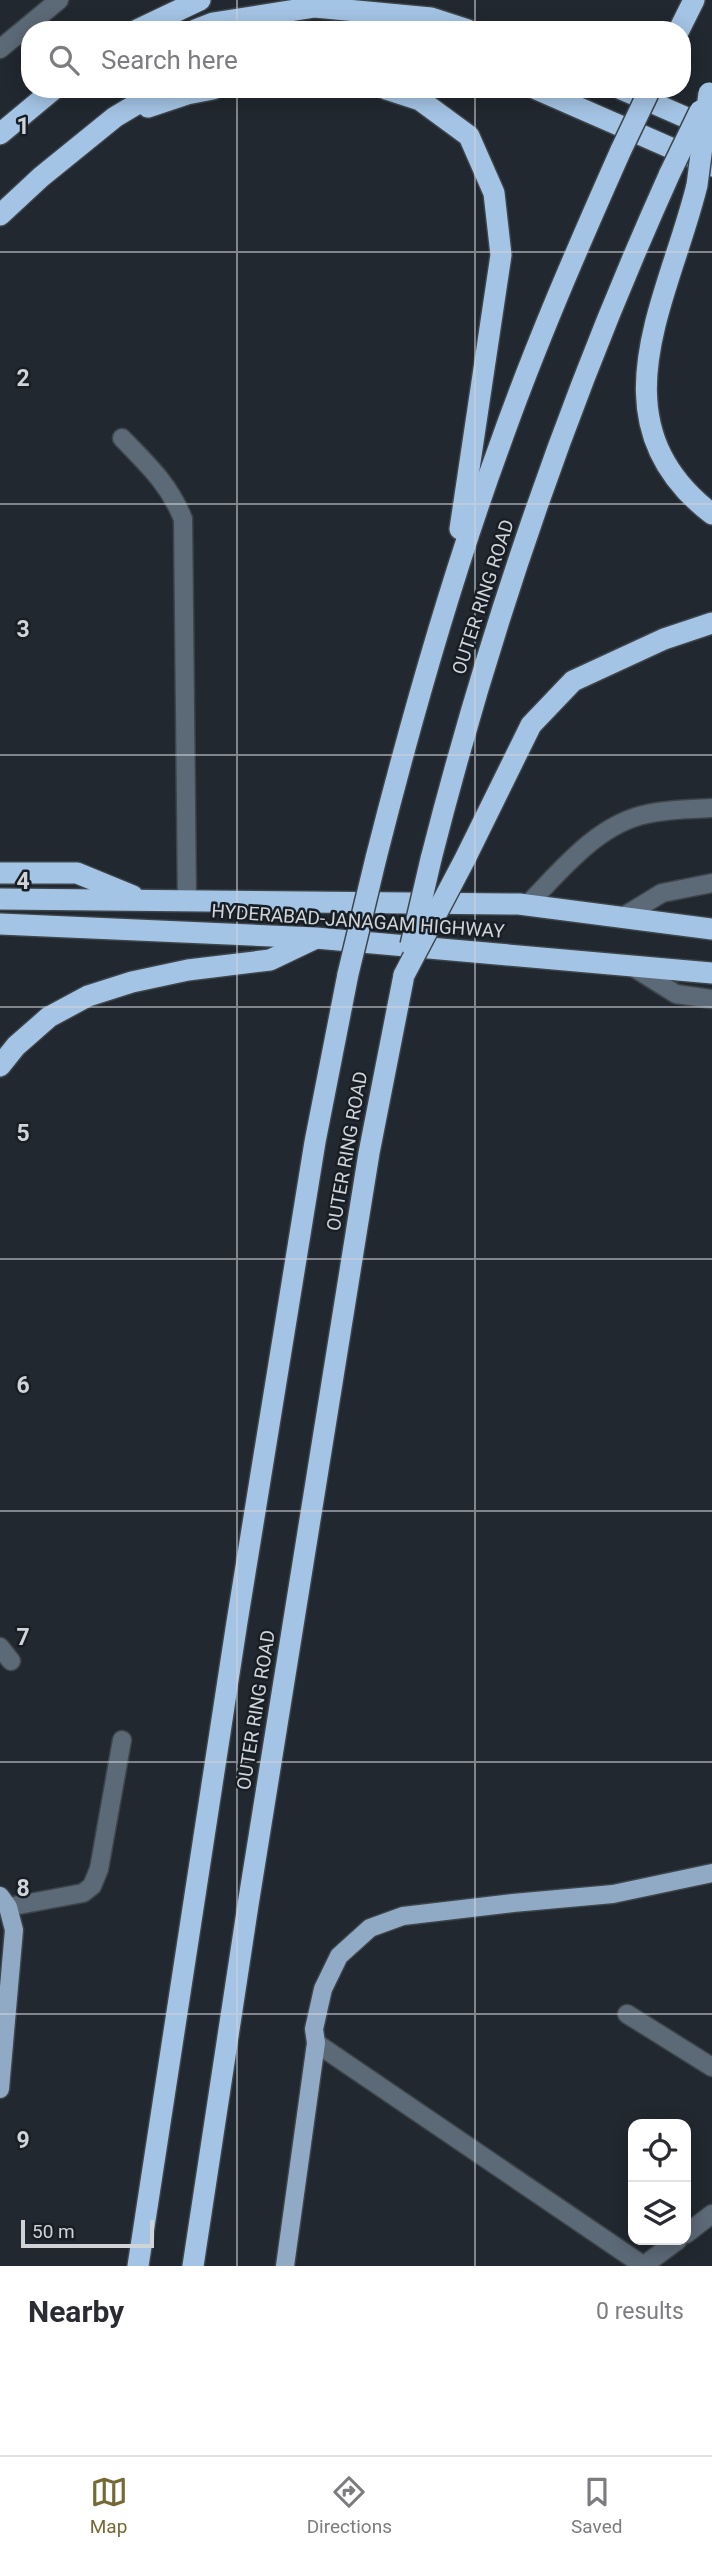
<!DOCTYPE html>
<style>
:root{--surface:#fff;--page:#f7f7f7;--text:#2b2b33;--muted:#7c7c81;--line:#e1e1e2;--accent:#756a35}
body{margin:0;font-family:Roboto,sans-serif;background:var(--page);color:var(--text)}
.controls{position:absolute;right:21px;bottom:21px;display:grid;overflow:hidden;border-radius:14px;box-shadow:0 4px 18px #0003}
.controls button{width:63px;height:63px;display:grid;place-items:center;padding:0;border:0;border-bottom:2px solid var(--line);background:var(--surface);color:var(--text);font:35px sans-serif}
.scale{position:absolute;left:21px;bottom:18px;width:133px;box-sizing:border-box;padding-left:7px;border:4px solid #d0d4d8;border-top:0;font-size:19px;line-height:24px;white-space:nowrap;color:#d0d4d8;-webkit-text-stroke:5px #181e25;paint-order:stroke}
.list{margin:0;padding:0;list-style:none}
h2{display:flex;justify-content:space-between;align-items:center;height:91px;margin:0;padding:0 28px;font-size:30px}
h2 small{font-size:23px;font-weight:400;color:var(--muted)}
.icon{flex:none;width:38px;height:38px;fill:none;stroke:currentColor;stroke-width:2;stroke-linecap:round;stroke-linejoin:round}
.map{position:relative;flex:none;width:712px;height:2266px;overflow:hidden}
.search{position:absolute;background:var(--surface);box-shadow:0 4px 18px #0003;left:21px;right:21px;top:21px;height:77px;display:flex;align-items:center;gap:18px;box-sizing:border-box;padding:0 24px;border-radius:28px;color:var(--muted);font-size:26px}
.sheet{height:189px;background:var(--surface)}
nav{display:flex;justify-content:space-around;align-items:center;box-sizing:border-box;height:98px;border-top:2px solid var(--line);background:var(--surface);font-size:19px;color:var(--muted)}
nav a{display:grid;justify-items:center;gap:4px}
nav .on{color:var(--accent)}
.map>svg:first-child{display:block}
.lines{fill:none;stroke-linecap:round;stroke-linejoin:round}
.minor-casing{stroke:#3d444a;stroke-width:21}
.major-casing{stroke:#3d444a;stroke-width:21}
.highway-casing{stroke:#3d444a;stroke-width:24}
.minor{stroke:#5c6976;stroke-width:18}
.major{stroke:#90aac5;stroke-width:18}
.highway{stroke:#a4c4e5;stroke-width:21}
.highway-bridge-casing{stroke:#3d444a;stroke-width:24;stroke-linecap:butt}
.highway-bridge{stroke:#a4c4e5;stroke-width:21}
.grid{fill:none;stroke:#d0d4d8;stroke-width:2;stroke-opacity:0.55}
.labels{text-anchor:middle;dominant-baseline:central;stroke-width:5;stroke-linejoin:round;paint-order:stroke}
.street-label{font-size:19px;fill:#d0d4d8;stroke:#181e25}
.grid-label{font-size:23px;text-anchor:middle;font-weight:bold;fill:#d0d4d8;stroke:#181e25;stroke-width:5;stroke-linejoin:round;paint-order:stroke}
</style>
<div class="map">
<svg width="712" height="2266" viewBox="0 0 712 2266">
<rect width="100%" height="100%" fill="#21282f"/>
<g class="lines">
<defs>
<g id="minor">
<path d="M 0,49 L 59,0"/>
<path d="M 122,438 C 148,465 169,484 183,519 L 187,901"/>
<path d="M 527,905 C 561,871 597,824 647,814 C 668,809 690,809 712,808"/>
<path d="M 621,918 L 662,893 L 712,883"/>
<path d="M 633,967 L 676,994 L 712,999"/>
<path d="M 0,1647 L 11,1661"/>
<path d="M 8,1907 L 83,1893 L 92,1886 L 99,1869 L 122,1740"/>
<path d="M 627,2014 L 712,2067"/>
<path d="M 316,2043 L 644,2266"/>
<path d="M 686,2234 L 712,2214"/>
<path d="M 643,2266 L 678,2240"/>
</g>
<g id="major">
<path d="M 0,1896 L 8,1907 L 14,1930 L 0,2089"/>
<path d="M 285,2266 L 316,2043 L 314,2029 L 323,1989 L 339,1956 L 370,1928 L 403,1916 L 513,1903 L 613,1894 L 712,1873"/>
</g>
<g id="highway">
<path d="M 137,30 L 200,0"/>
<path d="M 195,30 L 213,23 L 315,7 L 431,18 L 468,30"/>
<path d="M 679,30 L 694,0"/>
<path d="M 386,89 L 420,100 L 469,136 L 494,193 L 501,255 L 460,529"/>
<path d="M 536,89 L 712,166"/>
<path d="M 621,89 L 712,129"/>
<path d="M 148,107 L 187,94 L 213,89"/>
<path d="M 0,134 L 54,89"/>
<path d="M 697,185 C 669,300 591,421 712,514"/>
<path d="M 0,215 L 41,177 L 115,117 L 162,89"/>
<path d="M 376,858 C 411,720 449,584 498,450 C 534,348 577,249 621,150"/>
<path d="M 431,859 C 491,623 570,395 670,173"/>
<path d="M 465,859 L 531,725 L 573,681 L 664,639 L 712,623"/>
<path d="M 0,873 L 77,873 L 133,896"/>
<path d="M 0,899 L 519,904 L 712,929"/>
<path d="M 0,924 L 316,938 L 712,973"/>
<path d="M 0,1066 L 16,1046 L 49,1017 L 88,996 L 132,982 L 188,970 L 270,960 L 314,939"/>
<path d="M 138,2266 L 237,1622 L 315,1142 L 348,974"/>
<path d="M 193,2266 L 248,1905 L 369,1153 L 404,975"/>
</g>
</defs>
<!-- minor casing -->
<use href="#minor" class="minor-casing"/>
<!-- major casing -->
<use href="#major" class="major-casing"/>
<!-- highway casing -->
<use href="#highway" class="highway-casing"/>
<!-- minor -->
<use href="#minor" class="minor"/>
<!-- major -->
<use href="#major" class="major"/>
<!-- highway -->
<use href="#highway" class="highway"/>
<defs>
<g id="highway-bridge">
<path d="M 621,150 L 650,89"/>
<path d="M 670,173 L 700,111"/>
<path d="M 697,185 L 709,93"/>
<path d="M 411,945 L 431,859"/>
<path d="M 348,974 L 376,858"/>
<path d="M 404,975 L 465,859"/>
</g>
</defs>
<!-- highway-bridge casing -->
<use href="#highway-bridge" class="highway-bridge-casing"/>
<!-- highway-bridge -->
<use href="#highway-bridge" class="highway-bridge"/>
</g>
<!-- grid -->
<path class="grid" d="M 237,0 L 237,30M 475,0 L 475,30M 237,89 L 237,2266M 475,89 L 475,2266M 0,252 L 712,252M 0,504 L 712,504M 0,755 L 712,755M 0,1007 L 712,1007M 0,1259 L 712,1259M 0,1511 L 712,1511M 0,1762 L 712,1762M 0,2014 L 712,2014"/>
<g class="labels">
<!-- street labels -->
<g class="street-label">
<text transform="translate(483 597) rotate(-72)">OUTER RING ROAD</text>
<text transform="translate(358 921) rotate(4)">HYDERABAD-JANAGAM HIGHWAY</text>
<text transform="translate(347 1151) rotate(-80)">OUTER RING ROAD</text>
<text transform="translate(256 1710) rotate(-81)">OUTER RING ROAD</text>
</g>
</g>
<g class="grid-label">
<text x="23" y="134">1</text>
<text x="23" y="386">2</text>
<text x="23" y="637">3</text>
<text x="23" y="889">4</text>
<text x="23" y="1141">5</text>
<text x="23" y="1393">6</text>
<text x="23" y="1645">7</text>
<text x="23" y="1896">8</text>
<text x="23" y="2148">9</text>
</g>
</svg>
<div class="controls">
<button><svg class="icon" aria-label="locate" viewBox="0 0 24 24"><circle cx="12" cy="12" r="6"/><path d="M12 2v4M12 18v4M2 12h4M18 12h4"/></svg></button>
<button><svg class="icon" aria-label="layers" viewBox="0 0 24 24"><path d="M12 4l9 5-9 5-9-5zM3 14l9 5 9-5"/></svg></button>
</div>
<div class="scale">50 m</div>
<div class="search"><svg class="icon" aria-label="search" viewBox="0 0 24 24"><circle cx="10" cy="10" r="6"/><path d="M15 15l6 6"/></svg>Search here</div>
</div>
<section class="sheet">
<h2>Nearby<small>0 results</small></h2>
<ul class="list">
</ul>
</section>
<nav>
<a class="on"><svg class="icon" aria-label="map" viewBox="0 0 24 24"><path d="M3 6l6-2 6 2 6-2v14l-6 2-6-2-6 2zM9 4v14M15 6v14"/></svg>Map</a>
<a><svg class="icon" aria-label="directions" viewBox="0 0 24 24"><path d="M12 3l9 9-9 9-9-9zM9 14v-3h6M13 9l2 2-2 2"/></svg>Directions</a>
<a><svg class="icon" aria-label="saved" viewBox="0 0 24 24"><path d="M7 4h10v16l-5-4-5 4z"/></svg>Saved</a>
</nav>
